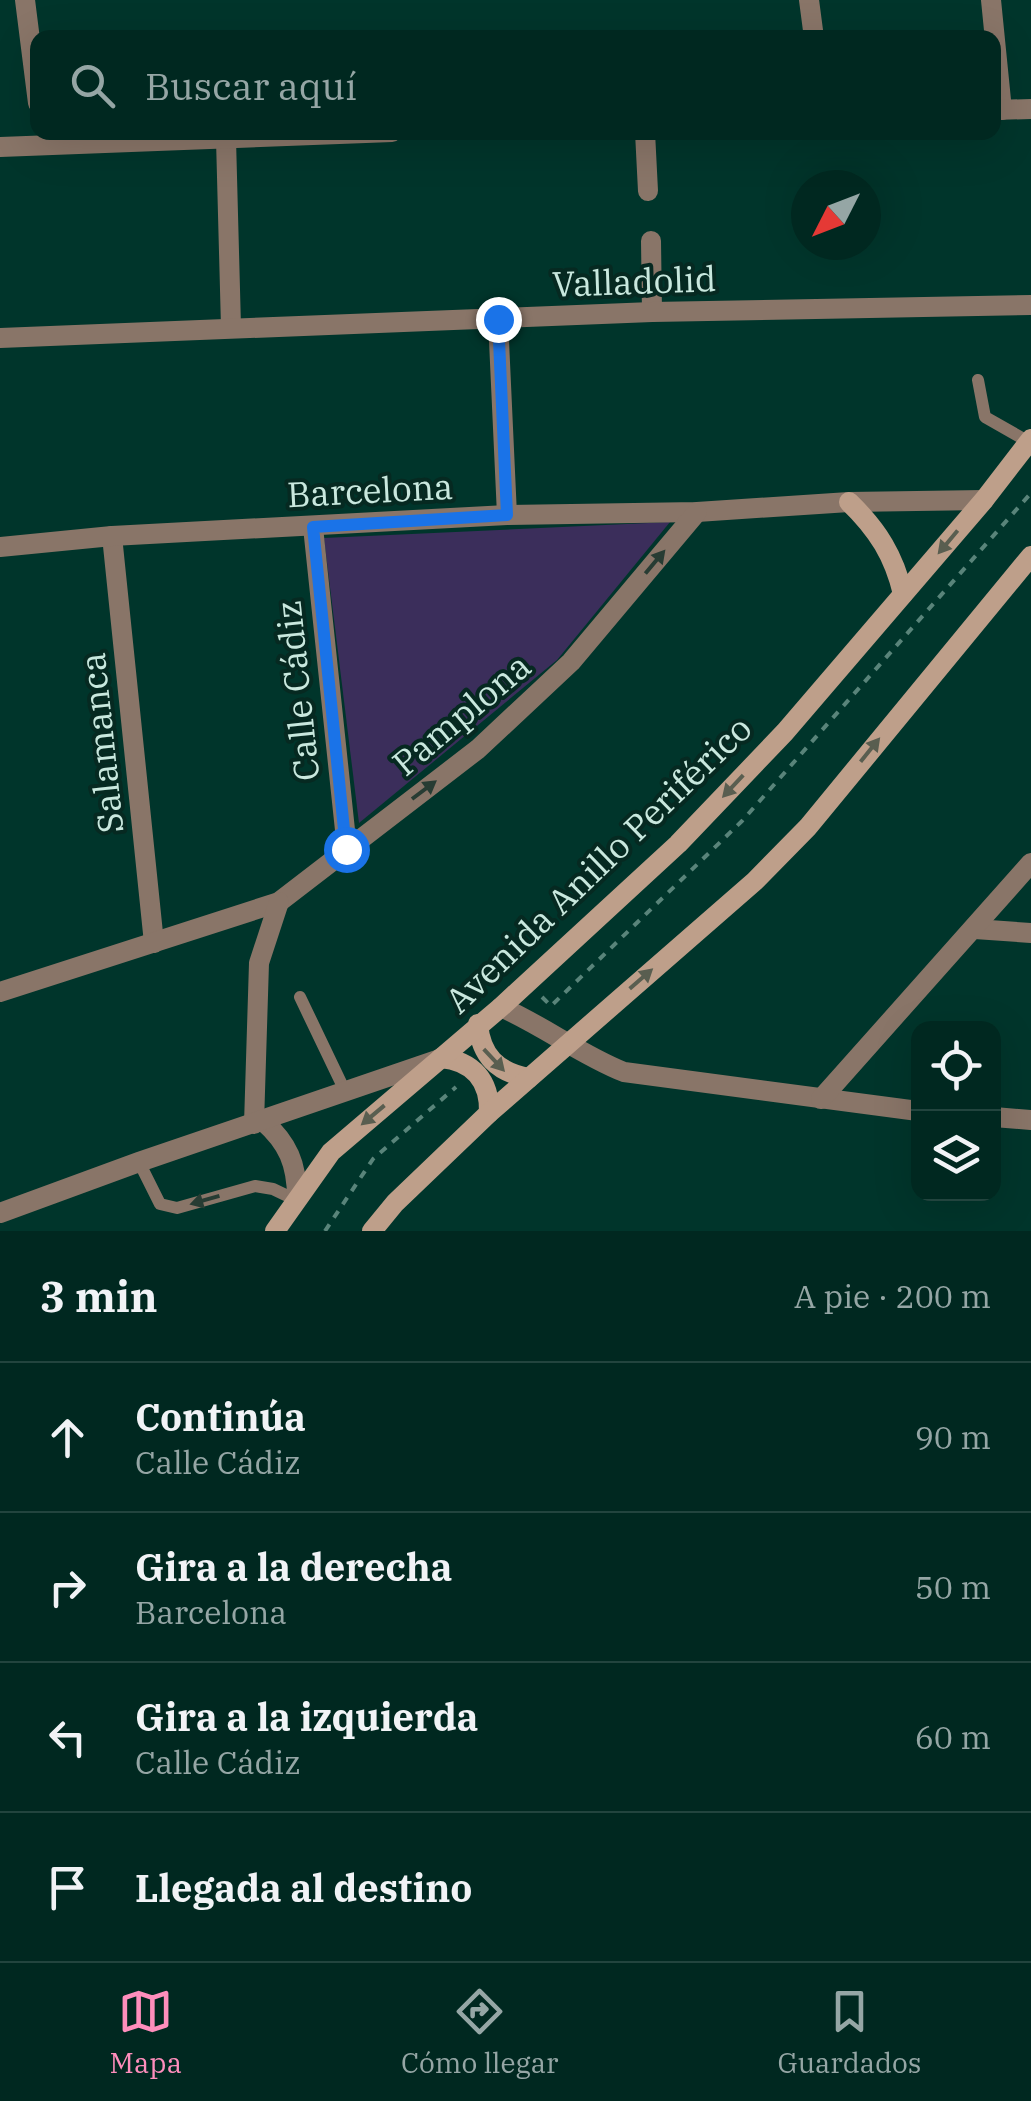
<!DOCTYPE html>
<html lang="es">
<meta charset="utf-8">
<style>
:root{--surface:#002820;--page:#0e342d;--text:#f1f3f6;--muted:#95a6a5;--line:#22443e;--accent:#fe8ebc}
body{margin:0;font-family:"IBM Plex Serif",serif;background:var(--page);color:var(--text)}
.controls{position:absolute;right:30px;bottom:30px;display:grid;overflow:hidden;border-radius:20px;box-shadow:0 10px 40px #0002}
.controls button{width:90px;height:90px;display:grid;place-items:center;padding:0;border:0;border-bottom:2px solid var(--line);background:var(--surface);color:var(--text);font:50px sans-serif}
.compass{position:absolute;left:791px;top:170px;width:90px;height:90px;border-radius:50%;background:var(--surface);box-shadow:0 10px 40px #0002;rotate:228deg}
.stop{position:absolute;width:30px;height:30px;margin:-22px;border:8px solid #1a73e8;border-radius:50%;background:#fff}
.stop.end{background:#1a73e8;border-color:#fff;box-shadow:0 2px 10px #0008}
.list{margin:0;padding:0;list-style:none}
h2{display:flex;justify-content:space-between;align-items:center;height:130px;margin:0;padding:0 40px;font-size:42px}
h2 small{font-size:32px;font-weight:400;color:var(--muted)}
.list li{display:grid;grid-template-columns:65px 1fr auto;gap:30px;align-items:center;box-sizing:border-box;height:150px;padding:0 40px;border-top:2px solid var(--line)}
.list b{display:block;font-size:38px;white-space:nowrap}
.list p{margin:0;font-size:32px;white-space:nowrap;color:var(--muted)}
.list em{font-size:32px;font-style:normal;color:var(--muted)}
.icon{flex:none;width:55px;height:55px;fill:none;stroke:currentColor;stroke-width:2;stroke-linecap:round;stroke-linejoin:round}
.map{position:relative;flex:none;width:1031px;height:1231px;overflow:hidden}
.search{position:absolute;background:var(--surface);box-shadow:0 10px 40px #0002;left:30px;right:30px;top:30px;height:110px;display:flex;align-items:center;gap:25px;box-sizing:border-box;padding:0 35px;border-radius:20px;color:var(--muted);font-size:38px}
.sheet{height:730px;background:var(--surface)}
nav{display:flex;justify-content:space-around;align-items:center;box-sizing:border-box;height:140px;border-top:2px solid var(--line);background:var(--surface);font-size:28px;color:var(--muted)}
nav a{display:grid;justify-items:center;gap:5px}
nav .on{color:var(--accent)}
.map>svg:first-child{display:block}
.green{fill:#3b2e5b}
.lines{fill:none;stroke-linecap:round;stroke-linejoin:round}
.path{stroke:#59847a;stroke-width:4;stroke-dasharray:8 8;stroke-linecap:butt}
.lane{stroke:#897568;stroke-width:12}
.street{stroke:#897568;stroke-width:20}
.secondary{stroke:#be9f8a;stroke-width:20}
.oneway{fill:#595e50}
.oneway2{fill:#273c33}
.route{stroke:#1a73e8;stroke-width:12}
.labels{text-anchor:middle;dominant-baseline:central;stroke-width:8;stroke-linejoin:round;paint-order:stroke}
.street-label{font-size:35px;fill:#c9e8de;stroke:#062921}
</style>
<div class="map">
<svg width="1031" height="1231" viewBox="0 0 1031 1231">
<rect width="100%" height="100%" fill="#00352b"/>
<!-- green -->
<path class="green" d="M 670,522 L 557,660 L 359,823 L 324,538 Z"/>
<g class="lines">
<!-- path -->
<g class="path">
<path d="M 542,997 L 551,1006 L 742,821 L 1031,493"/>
<path d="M 325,1231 L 373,1159 L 456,1087"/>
</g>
<!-- lane -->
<g class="lane">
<path d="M 978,380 L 985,417 L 1029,442"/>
<path d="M 300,997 L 345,1091"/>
<path d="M 139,1162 L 160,1204 L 177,1208 L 255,1186 L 273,1189 L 296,1200"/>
</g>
<!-- street -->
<g class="street">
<path d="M 25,0 L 38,103"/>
<path d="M 809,0 L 814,38"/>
<path d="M 991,0 L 1002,110"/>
<path d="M 994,110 L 1031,109"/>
<path d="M 645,132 L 648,191"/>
<path d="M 226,139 L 231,327"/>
<path d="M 0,147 L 392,132"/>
<path d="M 651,241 L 652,312"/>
<path d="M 498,319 L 507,515"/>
<path d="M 0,338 L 652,312 L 1031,305"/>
<path d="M 313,527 L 347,849"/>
<path d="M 112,536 L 154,943"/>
<path d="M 0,547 L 112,536 L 507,515 L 697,512 L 849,502 L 984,500"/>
<path d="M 975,929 L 1031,933"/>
<path d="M 0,992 L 279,902 L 478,749 L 571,662 L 697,512"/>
<path d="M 501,1007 C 544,1026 581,1055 624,1072 L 918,1111"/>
<path d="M 821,1099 L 1031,863"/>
<path d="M 994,1117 L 1031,1120"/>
<path d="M 263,1121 C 288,1143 297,1164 297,1198"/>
<path d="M 254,1124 L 259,963 L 279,902"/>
<path d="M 0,1213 L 139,1162 L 437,1060"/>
</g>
<!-- secondary -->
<g class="secondary">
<path d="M 849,502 C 878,530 894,556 903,594"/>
<path d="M 478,1024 C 481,1056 497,1072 529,1078"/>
<path d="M 441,1058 C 473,1061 490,1081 489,1113"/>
<path d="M 275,1231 L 331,1152 L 501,1007 L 678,844 L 785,732 L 984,500 L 1031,439"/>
<path d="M 372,1231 L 395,1203 L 489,1113 L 755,881 L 808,827 L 1031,556"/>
</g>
</g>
<!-- one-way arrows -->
<defs><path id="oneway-solid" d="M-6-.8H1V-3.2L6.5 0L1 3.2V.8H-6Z" transform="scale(2.5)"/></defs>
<g class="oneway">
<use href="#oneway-solid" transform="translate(948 542) rotate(130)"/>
<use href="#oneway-solid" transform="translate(870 750) rotate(-51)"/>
<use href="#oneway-solid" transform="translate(733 786) rotate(133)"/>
<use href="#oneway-solid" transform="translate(641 979) rotate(-41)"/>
<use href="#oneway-solid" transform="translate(494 1060) rotate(47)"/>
<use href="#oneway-solid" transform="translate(373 1115) rotate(140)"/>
</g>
<g class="oneway2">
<use href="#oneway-solid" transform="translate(655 562) rotate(-50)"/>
<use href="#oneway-solid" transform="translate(424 790) rotate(-37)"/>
<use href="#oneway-solid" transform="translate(205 1200) rotate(164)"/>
</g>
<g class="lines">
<!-- route -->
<path class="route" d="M 346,849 L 313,527 L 507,515 L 498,319"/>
</g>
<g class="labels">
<!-- street labels -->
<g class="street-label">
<text transform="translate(634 281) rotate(-2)">Valladolid</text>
<text transform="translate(370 490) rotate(-3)">Barcelona</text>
<text transform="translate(297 691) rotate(-96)">Calle Cádiz</text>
<text transform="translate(461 714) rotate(-40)">Pamplona</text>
<text transform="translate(101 743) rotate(-96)">Salamanca</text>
<text transform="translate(598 864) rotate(-44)">Avenida Anillo Periférico</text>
</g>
</g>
</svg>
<div class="controls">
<button><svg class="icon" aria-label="locate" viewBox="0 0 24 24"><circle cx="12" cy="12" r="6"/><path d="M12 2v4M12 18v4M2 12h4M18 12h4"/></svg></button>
<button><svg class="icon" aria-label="layers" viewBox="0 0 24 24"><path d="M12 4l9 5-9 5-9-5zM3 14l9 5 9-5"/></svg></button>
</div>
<svg class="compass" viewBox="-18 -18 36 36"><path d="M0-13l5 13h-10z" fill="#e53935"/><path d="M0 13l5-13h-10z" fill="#95a6a5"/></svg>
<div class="stop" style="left:346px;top:849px"></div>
<div class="stop end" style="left:498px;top:319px"></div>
<div class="search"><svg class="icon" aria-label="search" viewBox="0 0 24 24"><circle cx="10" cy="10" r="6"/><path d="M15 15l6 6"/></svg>Buscar aquí</div>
</div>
<section class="sheet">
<h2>3 min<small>A pie · 200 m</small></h2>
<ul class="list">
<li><svg class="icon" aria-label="ahead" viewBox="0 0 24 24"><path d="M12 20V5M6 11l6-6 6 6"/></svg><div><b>Continúa</b><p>Calle Cádiz</p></div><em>90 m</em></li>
<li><svg class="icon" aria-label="right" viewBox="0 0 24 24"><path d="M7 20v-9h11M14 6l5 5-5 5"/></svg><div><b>Gira a la derecha</b><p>Barcelona</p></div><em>50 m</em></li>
<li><svg class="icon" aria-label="left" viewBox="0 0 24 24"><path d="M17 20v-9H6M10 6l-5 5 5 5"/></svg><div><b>Gira a la izquierda</b><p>Calle Cádiz</p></div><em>60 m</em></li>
<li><svg class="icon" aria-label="arrive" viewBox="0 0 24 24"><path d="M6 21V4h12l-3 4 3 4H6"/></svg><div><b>Llegada al destino</b></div></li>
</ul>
</section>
<nav>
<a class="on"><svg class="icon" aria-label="map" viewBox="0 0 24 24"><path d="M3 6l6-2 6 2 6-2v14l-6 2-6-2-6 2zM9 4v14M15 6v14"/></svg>Mapa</a>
<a><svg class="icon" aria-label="directions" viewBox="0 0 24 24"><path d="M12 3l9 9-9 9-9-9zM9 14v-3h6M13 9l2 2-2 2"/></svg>Cómo llegar</a>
<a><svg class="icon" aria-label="saved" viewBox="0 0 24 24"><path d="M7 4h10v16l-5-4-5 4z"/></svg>Guardados</a>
</nav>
